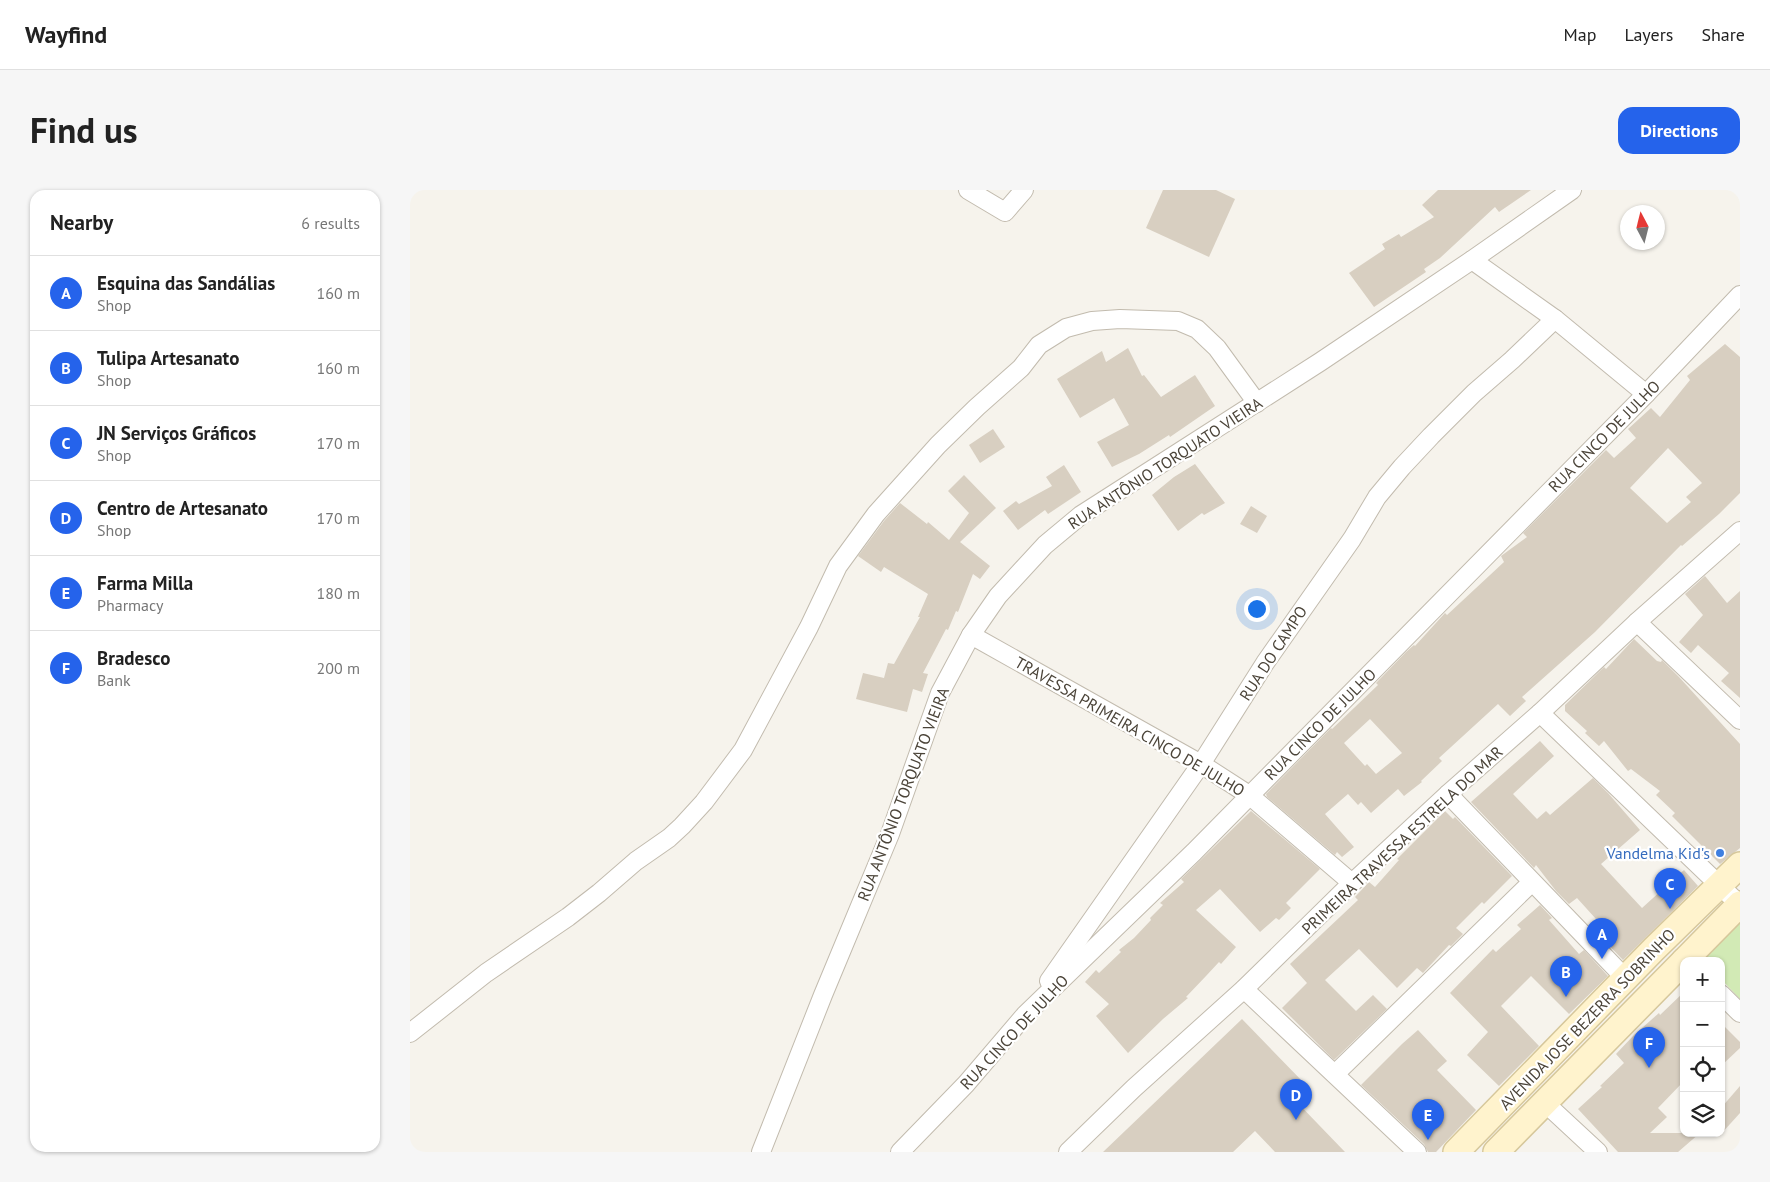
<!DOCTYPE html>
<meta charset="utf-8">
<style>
:root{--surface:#fff;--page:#f6f6f6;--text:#222;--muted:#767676;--line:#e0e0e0;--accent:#2563eb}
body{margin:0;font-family:"PT Sans",sans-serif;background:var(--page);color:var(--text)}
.controls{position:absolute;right:15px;bottom:15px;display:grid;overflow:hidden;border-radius:10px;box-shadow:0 1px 4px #0004}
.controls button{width:45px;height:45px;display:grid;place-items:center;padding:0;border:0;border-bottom:1px solid var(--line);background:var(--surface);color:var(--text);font:25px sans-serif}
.compass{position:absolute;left:1210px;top:15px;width:45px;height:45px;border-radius:50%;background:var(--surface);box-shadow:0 1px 4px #0004;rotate:353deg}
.you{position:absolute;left:846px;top:418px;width:18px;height:18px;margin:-12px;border:4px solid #fff;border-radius:50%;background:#1a73e8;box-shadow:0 0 0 8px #1a73e833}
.badge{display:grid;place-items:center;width:32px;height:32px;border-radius:50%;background:var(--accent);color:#fff;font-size:16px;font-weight:700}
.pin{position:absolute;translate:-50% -41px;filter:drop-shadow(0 1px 2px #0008)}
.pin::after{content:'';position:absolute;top:26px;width:18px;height:15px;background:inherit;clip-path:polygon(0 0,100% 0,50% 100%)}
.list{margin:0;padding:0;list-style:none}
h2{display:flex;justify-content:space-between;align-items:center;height:65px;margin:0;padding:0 20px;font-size:21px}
h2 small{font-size:16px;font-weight:400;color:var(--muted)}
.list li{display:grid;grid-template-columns:32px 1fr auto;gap:15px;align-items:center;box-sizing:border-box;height:75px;padding:0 20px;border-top:1px solid var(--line)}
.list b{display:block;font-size:19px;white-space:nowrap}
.list p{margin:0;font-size:16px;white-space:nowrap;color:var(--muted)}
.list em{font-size:16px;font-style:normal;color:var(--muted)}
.icon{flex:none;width:28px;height:28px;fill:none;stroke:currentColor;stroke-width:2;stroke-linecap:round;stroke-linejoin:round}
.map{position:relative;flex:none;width:1330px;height:962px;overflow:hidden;border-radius:15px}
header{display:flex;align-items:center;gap:30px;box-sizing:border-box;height:70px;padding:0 25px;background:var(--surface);border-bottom:1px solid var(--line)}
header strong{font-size:24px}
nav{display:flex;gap:28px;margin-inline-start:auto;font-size:18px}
.intro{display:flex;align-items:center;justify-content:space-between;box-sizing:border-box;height:120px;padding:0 30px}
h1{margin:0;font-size:35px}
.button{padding:12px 22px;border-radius:15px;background:var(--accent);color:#fff;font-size:18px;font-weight:700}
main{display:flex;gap:30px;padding:0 30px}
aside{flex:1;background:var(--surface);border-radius:15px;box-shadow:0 1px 4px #0004}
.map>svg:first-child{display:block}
.green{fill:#d2eab5}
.building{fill:#d8cfc1;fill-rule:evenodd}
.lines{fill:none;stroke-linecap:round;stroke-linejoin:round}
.street-casing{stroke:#c2bbae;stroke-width:20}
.secondary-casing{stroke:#d6c79b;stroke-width:28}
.street{stroke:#fff;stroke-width:18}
.secondary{stroke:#fff3cd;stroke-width:25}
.shop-dot{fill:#3f7fe0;stroke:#fff;stroke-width:2}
.labels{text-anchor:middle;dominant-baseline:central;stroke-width:4.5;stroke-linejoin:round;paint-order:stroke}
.street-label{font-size:16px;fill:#4b4439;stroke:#fff}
.shop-label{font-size:16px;fill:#366cbe;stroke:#fff;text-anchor:end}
</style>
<header>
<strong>Wayfind</strong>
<nav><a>Map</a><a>Layers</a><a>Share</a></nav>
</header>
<div class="intro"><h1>Find us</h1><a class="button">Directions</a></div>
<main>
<aside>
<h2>Nearby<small>6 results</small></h2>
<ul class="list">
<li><span class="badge">A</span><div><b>Esquina das Sandálias</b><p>Shop</p></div><em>160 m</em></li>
<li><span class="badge">B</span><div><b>Tulipa Artesanato</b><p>Shop</p></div><em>160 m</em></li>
<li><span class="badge">C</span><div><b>JN Serviços Gráficos</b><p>Shop</p></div><em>170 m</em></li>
<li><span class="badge">D</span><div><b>Centro de Artesanato</b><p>Shop</p></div><em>170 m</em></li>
<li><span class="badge">E</span><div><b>Farma Milla</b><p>Pharmacy</p></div><em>180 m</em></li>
<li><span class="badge">F</span><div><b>Bradesco</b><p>Bank</p></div><em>200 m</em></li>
</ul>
</aside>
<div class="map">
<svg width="1330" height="962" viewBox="0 0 1330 962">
<rect width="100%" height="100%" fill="#f6f3ec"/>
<!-- green -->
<path class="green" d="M 1330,726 L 1330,809 L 1311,789 L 1311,771 L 1293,771 L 1289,766 Z"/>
<!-- building -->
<g class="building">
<path d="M 753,0 L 806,0 L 825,9 L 799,67 L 736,38 Z"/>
<path d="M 1028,0 L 1121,0 L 1089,22 L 1085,17 L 1030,68 L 1014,79 L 1016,82 L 964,117 L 939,83 L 975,59 L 972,54 L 989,44 L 991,47 L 1024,27 L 1012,15 Z"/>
<path d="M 1315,154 L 1330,167 L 1330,303 L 1309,324 L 1272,356 L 1271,355 L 1185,442 L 1112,507 L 1116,511 L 1100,526 L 1088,514 L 1029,568 L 1032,571 L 1011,591 L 1012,592 L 994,606 L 988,599 L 961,623 L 951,612 L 948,615 L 938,604 L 915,624 L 944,657 L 932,667 L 927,662 L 925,665 L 857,607 L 856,604 L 921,538 L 922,539 L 968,495 L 966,493 L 996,462 L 1004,455 L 1005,456 L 1035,423 L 1037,425 L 1094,372 L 1091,366 L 1117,347 L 1113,343 L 1196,260 L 1204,268 L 1226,248 L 1218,239 L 1241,218 L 1250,227 L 1280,190 L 1277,186 ZM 1258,258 L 1292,293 L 1276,307 L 1281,312 L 1257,333 L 1220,298 ZM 960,529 L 992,563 L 966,584 L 957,574 L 955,576 L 934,553 Z"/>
<path d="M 718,158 L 732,186 L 734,185 L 751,207 L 785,185 L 805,216 L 760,247 L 759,245 L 729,264 L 702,277 L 687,252 L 719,235 L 704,208 L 670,228 L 647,189 L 692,161 L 696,172 Z"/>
<path d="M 583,239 L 595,257 L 570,273 L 559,255 Z"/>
<path d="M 785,274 L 815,313 L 794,325 L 792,323 L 768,341 L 742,305 L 764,287 Z"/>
<path d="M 654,275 L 671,302 L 638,324 L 635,320 L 608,340 L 593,321 L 606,311 L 609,314 L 642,296 L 636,287 Z"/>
<path d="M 554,285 L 586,318 L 550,352 L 580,376 L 570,389 L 563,384 L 548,422 L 546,421 L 538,440 L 536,439 L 513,483 L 518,484 L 512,502 L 503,499 L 497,522 L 446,509 L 453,483 L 474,488 L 478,473 L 484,474 L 510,427 L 508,427 L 518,404 L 474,377 L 471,382 L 448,366 L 474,331 L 490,313 L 517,334 L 518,332 L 539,350 L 559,323 L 538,301 Z"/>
<path d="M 841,316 L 857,326 L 847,343 L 830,334 Z"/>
<path d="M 1295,386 L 1317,413 L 1330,401 L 1330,508 L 1311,491 L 1319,483 L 1288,455 L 1281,463 L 1269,452 L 1293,425 L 1275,404 Z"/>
<path d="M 1224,449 L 1247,471 L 1251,472 L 1252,470 L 1269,487 L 1330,554 L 1330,658 L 1310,674 L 1262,626 L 1265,623 L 1246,605 L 1250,601 L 1221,579 L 1218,581 L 1194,551 L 1189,556 L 1175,543 L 1177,541 L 1155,521 L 1155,515 L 1194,477 L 1196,479 Z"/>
<path d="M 1130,551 L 1144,566 L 1103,604 L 1127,629 L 1136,621 L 1140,625 L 1183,588 L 1198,603 L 1230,640 L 1191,674 L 1232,718 L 1274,680 L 1288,696 L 1213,770 L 1189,745 L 1195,739 L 1167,708 L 1159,714 L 1146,701 L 1126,675 L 1124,678 L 1061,612 Z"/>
<path d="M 841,621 L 910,679 L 876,713 L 881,718 L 869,730 L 866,728 L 850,742 L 810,699 L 786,720 L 826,757 L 811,774 L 809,772 L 796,786 L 776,807 L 778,808 L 753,829 L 718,863 L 686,826 L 699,814 L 675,792 L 686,780 L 689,783 L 711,762 L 709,760 L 724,748 L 741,730 L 740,728 L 753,715 L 750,713 L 774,692 L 771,689 Z"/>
<path d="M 1035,621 L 1043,629 L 1045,627 L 1102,686 L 1074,714 L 1072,712 L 1046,738 L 1053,744 L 1041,756 L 1039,755 L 1013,783 L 1007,778 L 987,798 L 949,759 L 915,790 L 946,821 L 963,805 L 977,819 L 924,870 L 872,818 L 897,793 L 880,774 L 948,710 L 945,707 L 959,692 L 965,697 L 989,670 L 987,669 Z"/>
<path d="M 1130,715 L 1142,728 L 1139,730 L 1169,764 L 1174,760 L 1198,786 L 1159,824 L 1121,786 L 1091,816 L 1129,856 L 1089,896 L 1057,865 L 1078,842 L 1040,803 L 1083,759 L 1086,762 L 1111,739 L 1107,735 Z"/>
<path d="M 1274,802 L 1274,891 L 1248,918 L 1257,927 L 1240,943 L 1290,943 L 1268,962 L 1208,962 L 1168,919 L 1192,897 L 1190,896 L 1214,873 L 1206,864 L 1224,845 L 1249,823 L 1250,825 Z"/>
<path d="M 832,829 L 894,893 L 881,906 L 935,962 L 865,962 L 845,941 L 823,962 L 693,962 Z"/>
<path d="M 1311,833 L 1330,852 L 1330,858 L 1311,876 Z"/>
<path d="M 1008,840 L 1037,871 L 1027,880 L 1066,920 L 1026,962 L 1018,962 L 1014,954 L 951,895 L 992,854 Z"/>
<path d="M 1330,896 L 1330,923 L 1311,944 L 1311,918 Z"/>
</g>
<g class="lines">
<defs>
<g id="street">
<path d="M 558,0 L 595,22 L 614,0"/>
<path d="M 1062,70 L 1145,129 L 1236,204"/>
<path d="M 1227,432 L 1330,530"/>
<path d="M 561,445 L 791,574 L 839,605 L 942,693"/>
<path d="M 1130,523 L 1329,714"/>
<path d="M 1038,604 L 1216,789"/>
<path d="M 639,791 L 791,574 L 855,473 L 942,349 L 967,307 L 992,277 L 1021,246 L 1064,203 L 1102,170 L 1145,129"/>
<path d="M 834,799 L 1007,962"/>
<path d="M 1311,804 L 1330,823"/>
<path d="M 0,843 L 76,783 L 158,727 L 189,703 L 226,671 L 259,648 L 272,636 L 294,612 L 333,560 L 399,437 L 428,376 L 466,324 L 528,255 L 567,217 L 611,178 L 629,155 L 656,138 L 682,131 L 710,129 L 768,131 L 787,139 L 807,158 L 847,213"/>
<path d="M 925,884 L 1122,692"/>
<path d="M 1134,912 L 1188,962"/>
<path d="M 351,962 L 413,805 L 480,644 L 530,503 L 561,445 L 588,406 L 635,355 L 671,325 L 910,172 L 1062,70 L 1162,0"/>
<path d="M 490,962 L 556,894 L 615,825 L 784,662 L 1236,204 L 1330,105"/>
<path d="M 658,962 L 724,898 L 834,799 L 942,693 L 1038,604 L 1130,523 L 1227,432 L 1330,341"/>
</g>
<g id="secondary">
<path d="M 1274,771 L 1330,714"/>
<path d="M 1046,962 L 1244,759 L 1330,675"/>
<path d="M 1086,962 L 1274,771"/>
</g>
</defs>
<!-- street casing -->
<use href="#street" class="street-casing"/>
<!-- secondary casing -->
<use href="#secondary" class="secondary-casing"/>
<!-- street -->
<use href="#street" class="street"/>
<!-- secondary -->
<use href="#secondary" class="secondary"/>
</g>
<!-- markers -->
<circle class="shop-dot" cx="1310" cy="663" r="5"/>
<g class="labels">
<!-- street labels -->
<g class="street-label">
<text transform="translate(1194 246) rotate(-45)">RUA CINCO DE JULHO</text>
<text transform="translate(755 273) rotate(-33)">RUA ANTÔNIO TORQUATO VIEIRA</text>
<text transform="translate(863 463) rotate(-57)">RUA DO CAMPO</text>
<text transform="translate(910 534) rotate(-45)">RUA CINCO DE JULHO</text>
<text transform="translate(720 536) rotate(30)">TRAVESSA PRIMEIRA CINCO DE JULHO</text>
<text transform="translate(493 604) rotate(-69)">RUA ANTÔNIO TORQUATO VIEIRA</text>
<text transform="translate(992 650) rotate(-43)">PRIMEIRA TRAVESSA ESTRELA DO MAR</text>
<text transform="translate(1177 829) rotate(-46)">AVENIDA JOSE BEZERRA SOBRINHO</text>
<text transform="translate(604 842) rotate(-47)">RUA CINCO DE JULHO</text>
</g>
<!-- shop labels -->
<g class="shop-label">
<text x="1300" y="663">Vandelma Kid's</text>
</g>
</g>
</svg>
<div class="controls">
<button>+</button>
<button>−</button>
<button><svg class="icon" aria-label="locate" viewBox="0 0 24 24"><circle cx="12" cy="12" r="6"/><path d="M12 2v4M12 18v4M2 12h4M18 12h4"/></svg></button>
<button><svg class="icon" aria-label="layers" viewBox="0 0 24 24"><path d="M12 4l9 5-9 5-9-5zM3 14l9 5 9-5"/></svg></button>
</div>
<svg class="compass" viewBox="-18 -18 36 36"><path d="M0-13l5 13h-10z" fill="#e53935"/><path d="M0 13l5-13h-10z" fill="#767676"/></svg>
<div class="you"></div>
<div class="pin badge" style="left:1192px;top:769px">A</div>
<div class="pin badge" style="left:1156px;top:807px">B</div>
<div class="pin badge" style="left:1260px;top:719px">C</div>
<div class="pin badge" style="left:886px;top:930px">D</div>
<div class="pin badge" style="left:1018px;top:950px">E</div>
<div class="pin badge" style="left:1239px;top:878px">F</div>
</div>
</main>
